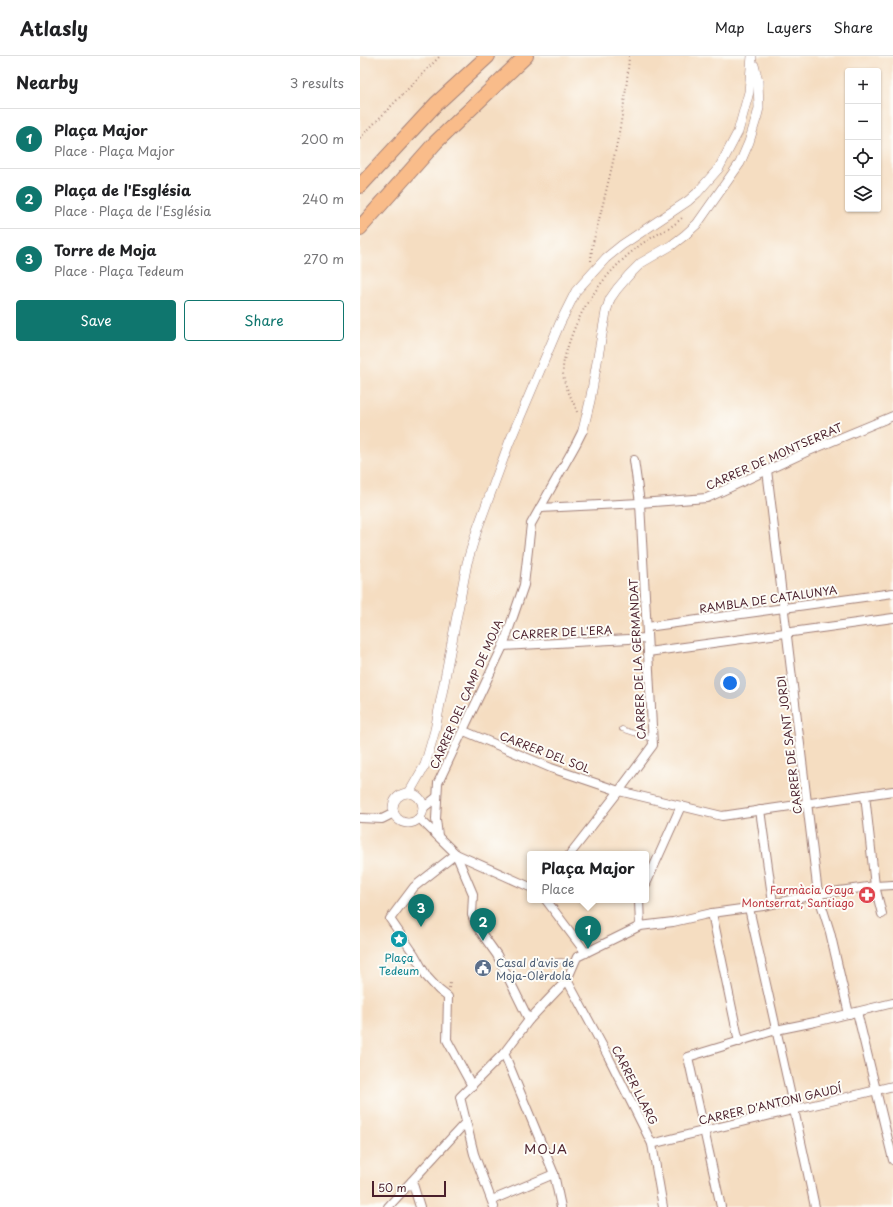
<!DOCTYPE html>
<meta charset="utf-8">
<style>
:root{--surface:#fff;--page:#f6f6f6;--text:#202124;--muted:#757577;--line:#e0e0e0;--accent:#0f766e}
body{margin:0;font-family:"Playpen Sans",sans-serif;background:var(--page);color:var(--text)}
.controls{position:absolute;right:12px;top:12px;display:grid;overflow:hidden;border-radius:4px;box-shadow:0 1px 3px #0004}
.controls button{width:36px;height:36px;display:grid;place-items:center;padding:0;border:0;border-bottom:1px solid var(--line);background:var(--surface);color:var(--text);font:20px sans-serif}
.scale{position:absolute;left:12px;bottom:10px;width:74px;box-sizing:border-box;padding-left:4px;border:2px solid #4a1f2b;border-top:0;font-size:11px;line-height:14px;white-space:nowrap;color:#4a1f2b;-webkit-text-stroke:3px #fdfcf7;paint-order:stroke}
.you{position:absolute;left:370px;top:627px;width:14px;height:14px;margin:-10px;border:3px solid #fff;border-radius:50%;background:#1a73e8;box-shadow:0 0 0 6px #1a73e833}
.badge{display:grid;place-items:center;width:26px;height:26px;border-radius:50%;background:var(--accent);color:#fff;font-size:13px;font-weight:700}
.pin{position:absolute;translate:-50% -33px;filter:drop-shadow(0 1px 2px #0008)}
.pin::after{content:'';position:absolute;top:21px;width:14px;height:12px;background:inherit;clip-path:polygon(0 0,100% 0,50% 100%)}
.popup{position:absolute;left:167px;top:795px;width:122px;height:52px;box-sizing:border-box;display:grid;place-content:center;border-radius:4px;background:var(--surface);filter:drop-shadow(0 1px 3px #0005);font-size:13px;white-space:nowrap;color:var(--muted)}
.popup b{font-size:15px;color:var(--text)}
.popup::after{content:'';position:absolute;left:50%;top:100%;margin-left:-8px;border:8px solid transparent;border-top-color:var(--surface)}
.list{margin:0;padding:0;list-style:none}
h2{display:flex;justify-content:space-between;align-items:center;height:52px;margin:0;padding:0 16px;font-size:17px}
h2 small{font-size:13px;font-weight:400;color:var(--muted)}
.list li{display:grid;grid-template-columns:26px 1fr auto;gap:12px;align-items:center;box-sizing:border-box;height:60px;padding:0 16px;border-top:1px solid var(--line)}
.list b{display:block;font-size:15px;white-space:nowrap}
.list p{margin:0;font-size:13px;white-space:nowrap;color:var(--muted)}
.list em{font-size:13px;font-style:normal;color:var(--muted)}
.actions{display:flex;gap:8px;padding:12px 16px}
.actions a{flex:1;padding:9px 0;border:1px solid var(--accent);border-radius:4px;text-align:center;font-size:14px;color:var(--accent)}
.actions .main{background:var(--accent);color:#fff}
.icon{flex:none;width:22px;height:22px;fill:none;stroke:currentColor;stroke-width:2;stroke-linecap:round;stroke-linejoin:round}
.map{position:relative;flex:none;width:533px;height:1151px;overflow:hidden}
header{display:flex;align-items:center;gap:24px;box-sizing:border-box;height:56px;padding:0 20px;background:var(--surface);border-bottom:1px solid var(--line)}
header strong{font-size:19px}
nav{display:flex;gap:22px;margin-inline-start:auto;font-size:14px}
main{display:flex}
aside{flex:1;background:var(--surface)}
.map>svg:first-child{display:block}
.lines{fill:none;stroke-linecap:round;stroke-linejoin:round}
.service-casing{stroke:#a07e76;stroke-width:5.5}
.minor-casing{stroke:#a07e76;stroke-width:10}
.tertiary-casing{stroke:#a07e76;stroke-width:10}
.motorway-casing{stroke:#a07e76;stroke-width:16}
.path{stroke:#a07e76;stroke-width:2;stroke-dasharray:1 3;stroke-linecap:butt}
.service{stroke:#fff;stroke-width:4}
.minor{stroke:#fff;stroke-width:8}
.tertiary{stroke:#fff;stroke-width:9}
.motorway{stroke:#f9bc8a;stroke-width:14}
.labels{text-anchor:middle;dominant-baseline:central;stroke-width:4;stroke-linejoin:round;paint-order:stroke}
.street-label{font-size:11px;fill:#4a1f2b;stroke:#fdfcf7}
.health-label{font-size:11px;fill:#be3a42;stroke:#fdfcf7;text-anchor:end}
.culture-label{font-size:11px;fill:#0d838f;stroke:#fdfcf7}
.service-label{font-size:11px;fill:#4e5e75;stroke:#fdfcf7;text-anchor:start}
.quarter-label{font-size:13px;letter-spacing:1px;fill:#4a1f2b;stroke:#fdfcf7}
</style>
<header>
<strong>Atlasly</strong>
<nav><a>Map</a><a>Layers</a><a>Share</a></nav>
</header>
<main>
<aside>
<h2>Nearby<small>3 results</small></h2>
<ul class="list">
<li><span class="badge">1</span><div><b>Plaça Major</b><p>Place · Plaça Major</p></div><em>200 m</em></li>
<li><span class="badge">2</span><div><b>Plaça de l'Església</b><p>Place · Plaça de l'Església</p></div><em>240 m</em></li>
<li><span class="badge">3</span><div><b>Torre de Moja</b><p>Place · Plaça Tedeum</p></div><em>270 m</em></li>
</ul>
<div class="actions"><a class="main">Save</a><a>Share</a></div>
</aside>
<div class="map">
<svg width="533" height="1151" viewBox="0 0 533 1151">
<rect width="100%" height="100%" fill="#fdfcf7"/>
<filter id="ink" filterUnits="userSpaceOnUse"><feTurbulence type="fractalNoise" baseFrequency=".025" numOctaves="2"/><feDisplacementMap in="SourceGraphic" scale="8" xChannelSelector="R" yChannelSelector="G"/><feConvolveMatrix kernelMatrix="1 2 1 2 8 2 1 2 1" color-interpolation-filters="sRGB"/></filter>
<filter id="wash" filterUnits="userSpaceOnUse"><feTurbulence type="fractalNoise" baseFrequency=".012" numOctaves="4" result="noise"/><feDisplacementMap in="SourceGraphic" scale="16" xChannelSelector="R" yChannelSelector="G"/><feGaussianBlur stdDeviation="0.9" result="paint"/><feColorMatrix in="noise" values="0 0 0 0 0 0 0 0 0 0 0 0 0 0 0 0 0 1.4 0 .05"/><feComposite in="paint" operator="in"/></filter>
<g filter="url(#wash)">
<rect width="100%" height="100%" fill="#f5ddc1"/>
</g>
<g filter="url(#ink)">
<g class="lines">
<defs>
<g id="service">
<path d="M 262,673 L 292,683"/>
<path d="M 177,907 L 201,905 L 214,907"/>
</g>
<g id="minor">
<path d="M 407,414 L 458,838 L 470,876 L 489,958"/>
<path d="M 180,452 L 280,447 L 347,442 L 444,397 L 533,360"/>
<path d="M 287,571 L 533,537"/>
<path d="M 143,590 L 287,582"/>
<path d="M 288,596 L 533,562"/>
<path d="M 104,675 L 191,712 L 259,735 L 362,760 L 533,735"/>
<path d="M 505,739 L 515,830 L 522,858"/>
<path d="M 63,752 L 77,741"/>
<path d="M 400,754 L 413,847"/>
<path d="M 0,762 L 22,763 L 34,757"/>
<path d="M 59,762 L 96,798 L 170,831"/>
<path d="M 78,780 L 76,763 L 78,727 L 143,590 L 164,529 L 171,468 L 216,388 L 223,374"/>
<path d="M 96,798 L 54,831 L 30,863 L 54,898 L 67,921 L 79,934 L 88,941 L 87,984 L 112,1030"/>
<path d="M 96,798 L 113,838 L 112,859 L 117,871 L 137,899 L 169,964"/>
<path d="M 210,798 L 259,735 L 293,689 L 280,447 L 274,404"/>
<path d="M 286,828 L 321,750"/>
<path d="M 186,844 L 226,897"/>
<path d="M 279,844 L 280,870"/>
<path d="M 389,852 C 411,951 434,1051 455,1151"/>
<path d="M 352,857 L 379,986"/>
<path d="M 207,924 L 248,1000 L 292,1088 L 303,1151"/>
<path d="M 497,956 L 533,1104"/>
<path d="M 144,997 L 194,1118 L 201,1151"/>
<path d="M 292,1088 C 372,1067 453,1050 533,1030"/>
<path d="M 52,1125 L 60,1151"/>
<path d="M 132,1144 L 194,1118"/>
<path d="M 28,1151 L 106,1066"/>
<path d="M 134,1151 L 114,1098 L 100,1041 L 144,997 L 169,964 L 207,924 L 217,901 L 280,870 L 313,866 L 352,857 L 403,850 L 458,838 L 515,830 L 533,829"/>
<path d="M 361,1151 L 328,1001 L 416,974 L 455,966 L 533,947"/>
</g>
<g id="tertiary">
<path d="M 223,374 L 230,345 L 246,256 L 250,243 L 257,233 L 269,219 L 281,207 L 312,189 L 325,179 L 337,168 L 380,107 L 389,86 L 397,60 L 399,52 L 398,25 L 394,9"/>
<circle cx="48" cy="752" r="15"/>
<path d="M 49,737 L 65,709 L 75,674 L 107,507 L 117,474 L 149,387 L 200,267 L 216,235 L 246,202 L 262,189 L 328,145 L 337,137 L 359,112 L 378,76 L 389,36 L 392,0"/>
</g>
<g id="motorway">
<path d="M 0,130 L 76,48 L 128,0"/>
<path d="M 0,172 L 76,86 L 166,0"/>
</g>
</defs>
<!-- service casing -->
<use href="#service" class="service-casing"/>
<!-- minor casing -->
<use href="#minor" class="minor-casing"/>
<!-- tertiary casing -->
<use href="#tertiary" class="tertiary-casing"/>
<!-- motorway casing -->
<use href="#motorway" class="motorway-casing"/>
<!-- path -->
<g class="path">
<path d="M 0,82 L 80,0"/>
<path d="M 231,205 L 232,191 C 248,128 265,65 269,0"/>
<path d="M 217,356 C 213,343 202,328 203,313 C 203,304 207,293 210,284 C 223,246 248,214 280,189 C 294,179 311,173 323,161"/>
<path d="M 89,932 L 90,927"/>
</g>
<!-- service -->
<use href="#service" class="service"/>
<!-- minor -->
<use href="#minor" class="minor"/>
<!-- tertiary -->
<use href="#tertiary" class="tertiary"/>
<!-- motorway -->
<use href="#motorway" class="motorway"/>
</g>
</g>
<!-- icons -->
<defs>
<symbol id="pharmacy-disc" viewBox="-11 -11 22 22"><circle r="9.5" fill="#e0444e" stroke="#fdfcf7"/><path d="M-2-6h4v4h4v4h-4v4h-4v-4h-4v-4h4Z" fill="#fff"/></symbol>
<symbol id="sight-disc" viewBox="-11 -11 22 22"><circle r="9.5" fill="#0f9aa8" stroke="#fdfcf7"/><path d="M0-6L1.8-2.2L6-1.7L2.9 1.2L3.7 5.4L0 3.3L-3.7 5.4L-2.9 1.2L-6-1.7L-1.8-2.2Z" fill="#fff"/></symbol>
<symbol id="civic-disc" viewBox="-11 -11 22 22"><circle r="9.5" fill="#5c6f8a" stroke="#fdfcf7"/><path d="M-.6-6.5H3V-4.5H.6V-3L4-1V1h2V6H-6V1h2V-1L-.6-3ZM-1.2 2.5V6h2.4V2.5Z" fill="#fff"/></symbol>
</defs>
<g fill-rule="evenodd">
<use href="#pharmacy-disc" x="497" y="829" width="20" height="20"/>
<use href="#sight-disc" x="29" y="873" width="20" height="20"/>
<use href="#civic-disc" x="113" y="902" width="20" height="20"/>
</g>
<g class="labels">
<!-- street labels -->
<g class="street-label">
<text transform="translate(414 400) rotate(-24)">CARRER DE MONTSERRAT</text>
<text transform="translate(408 543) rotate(-8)">RAMBLA DE CATALUNYA</text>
<text transform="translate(202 576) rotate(-3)">CARRER DE L'ERA</text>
<text transform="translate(277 603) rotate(-93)">CARRER DE LA GERMANDAT</text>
<text transform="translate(106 638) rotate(-66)">CARRER DEL CAMP DE MOJA</text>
<text transform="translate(429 689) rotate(-97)">CARRER DE SANT JORDI</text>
<text transform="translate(185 696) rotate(21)">CARRER DEL SOL</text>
<text transform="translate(275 1029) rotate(63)">CARRER LLARG</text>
<text transform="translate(410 1048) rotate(-13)">CARRER D'ANTONI GAUDÍ</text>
</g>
<!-- health labels -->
<g class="health-label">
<text x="494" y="833">Farmàcia Gaya<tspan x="494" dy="13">Montserrat, Santiago</tspan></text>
</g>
<!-- culture labels -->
<g class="culture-label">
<text x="39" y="901">Plaça<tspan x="39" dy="13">Tedeum</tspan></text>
</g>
<!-- service labels -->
<g class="service-label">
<text x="136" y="906">Casal d'avis de<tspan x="136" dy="13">Moja-Olèrdola</tspan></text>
</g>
<!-- quarter labels -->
<g class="quarter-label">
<text x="186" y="1092">MOJA</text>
</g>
</g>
</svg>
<div class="controls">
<button>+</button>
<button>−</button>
<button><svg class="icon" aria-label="locate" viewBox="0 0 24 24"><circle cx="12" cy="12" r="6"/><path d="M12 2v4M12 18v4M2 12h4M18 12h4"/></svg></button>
<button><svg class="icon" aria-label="layers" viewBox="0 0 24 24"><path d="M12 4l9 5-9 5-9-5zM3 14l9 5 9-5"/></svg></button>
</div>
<div class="scale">50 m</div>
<div class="you"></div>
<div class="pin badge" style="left:228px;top:893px">1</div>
<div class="popup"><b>Plaça Major</b>Place</div>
<div class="pin badge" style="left:123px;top:885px">2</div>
<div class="pin badge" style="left:61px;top:871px">3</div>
</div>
</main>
